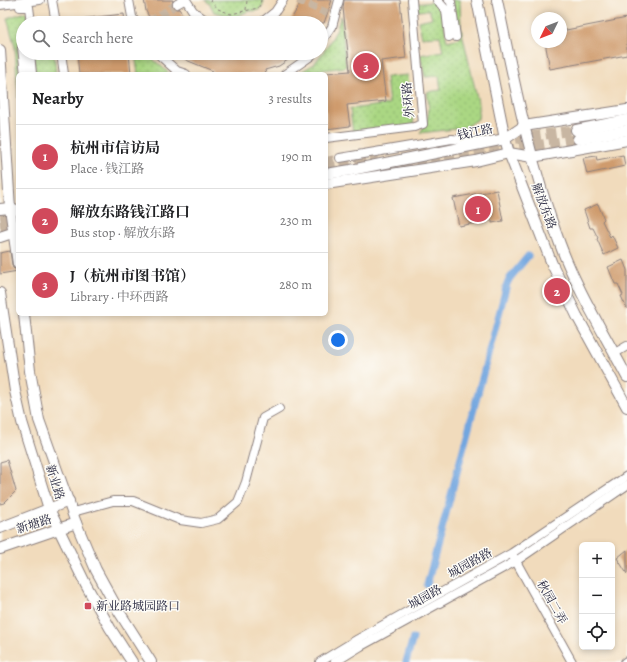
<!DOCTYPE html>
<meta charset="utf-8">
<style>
:root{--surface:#fff;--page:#f2f2f2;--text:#202124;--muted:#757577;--line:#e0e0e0;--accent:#d1495b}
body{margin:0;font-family:Alegreya,"Noto Serif SC",serif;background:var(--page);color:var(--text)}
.controls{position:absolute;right:12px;bottom:12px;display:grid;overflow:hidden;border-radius:6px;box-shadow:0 2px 6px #0003}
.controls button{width:36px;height:36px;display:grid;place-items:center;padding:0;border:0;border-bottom:1px solid var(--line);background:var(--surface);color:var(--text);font:20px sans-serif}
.compass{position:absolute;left:531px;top:12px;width:36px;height:36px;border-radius:50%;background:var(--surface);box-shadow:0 2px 6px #0003;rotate:227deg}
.you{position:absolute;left:338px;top:340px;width:14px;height:14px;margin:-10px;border:3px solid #fff;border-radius:50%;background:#1a73e8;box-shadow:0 0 0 6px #1a73e833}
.badge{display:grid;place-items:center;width:26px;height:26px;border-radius:50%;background:var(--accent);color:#fff;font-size:13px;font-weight:700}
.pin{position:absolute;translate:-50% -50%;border:2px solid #fff;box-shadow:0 1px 4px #0006}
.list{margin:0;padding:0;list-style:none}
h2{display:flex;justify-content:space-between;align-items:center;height:52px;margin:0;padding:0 16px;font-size:17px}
h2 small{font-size:13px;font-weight:400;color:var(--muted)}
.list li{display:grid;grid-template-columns:26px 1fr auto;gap:12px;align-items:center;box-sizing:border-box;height:64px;padding:0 16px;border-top:1px solid var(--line)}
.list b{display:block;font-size:15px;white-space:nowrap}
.list p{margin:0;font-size:13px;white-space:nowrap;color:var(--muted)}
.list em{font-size:13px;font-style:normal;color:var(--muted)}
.icon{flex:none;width:22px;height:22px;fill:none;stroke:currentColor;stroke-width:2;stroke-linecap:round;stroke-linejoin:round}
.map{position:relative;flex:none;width:627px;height:662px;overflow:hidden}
.search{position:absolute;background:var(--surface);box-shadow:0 2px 6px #0003;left:16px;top:16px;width:312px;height:44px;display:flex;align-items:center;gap:10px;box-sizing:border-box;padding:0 14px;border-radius:22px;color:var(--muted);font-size:15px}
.panel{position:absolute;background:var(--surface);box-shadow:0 2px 6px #0003;left:16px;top:72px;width:312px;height:244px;border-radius:6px}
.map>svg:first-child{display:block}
.grass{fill:url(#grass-dots);stroke:#667c5f}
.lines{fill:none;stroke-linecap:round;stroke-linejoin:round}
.canal{stroke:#72a6df;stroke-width:7}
.building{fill:#cf9b6d}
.minor-tunnel{stroke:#c8b6a2;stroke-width:8;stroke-dasharray:8 4;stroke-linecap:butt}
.major-tunnel{stroke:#c8b6a2;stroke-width:10;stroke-dasharray:10 5;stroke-linecap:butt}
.minor-casing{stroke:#8a7e7c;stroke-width:10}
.major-casing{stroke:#8a7e7c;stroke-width:12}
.path{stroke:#8a7e7c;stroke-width:1;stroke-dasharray:3 3;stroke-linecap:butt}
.minor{stroke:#fff;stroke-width:8}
.major{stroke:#fff;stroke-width:10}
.poi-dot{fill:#d1495b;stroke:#fdfcf7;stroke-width:1.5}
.labels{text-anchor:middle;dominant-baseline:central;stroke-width:3;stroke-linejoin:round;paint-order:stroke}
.street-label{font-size:12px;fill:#22223b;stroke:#fdfcf7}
.poi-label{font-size:12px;fill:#22223b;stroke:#fdfcf7;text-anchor:start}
</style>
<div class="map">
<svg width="627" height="662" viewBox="0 0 627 662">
<defs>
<pattern id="grass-dots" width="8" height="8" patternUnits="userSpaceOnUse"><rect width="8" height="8" fill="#aad783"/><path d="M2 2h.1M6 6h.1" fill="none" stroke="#92b872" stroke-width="1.8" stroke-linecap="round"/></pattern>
</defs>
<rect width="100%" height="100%" fill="#fdfcf7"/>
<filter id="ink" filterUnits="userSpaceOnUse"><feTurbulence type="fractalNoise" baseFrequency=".025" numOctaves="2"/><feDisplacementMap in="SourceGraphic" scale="8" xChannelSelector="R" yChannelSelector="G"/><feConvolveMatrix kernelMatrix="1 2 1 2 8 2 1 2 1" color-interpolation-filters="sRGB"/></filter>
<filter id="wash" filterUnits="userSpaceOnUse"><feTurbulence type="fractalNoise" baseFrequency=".012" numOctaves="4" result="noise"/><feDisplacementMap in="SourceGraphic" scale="16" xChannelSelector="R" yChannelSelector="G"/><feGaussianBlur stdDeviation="0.9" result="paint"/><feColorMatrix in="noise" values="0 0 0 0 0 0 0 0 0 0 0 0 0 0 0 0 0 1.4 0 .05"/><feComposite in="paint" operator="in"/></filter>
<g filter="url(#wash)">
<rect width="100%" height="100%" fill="#f1dbbc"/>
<!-- grass -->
<g class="grass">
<path d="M 205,0 L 264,0 C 262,16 254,8 244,13 C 241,14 238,16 235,17 L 214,12 L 210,4 Z"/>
<path d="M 452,0 L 460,0 L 461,28 L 479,106 L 478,119 L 464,128 L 420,133 C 430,117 430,110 427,92 L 441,90 L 439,76 L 425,77 L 420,55 L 443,51 L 440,36 L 422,37 L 418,21 L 432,18 L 429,10 L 418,11 L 416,4 L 432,2 C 447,14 443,24 447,41 L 460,38 Z"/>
<path d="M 26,12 L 28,23 L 23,23 L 23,39 L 18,47 L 20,74 L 18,74 L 18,99 L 15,47 L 7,18 Z"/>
<path d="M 341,16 L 346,67 L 299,73 L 314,64 L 327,47 L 336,31 Z"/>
<path d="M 34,53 L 54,53 L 56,74 L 35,74 Z"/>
<path d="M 135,53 L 146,53 L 170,74 L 138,74 Z"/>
<path d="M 408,75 L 414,127 L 353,134 L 350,109 L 389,104 L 386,77 Z"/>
</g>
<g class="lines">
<!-- canal -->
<g class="canal">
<path d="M 427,585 L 507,284 L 510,278 L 528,256"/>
<path d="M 406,662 L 413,638"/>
</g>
</g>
<g id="blocks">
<!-- building -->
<g class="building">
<path d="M 144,0 L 173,0 L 172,4 L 172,7 L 175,9 L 179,9 L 189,23 L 155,23 L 155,19 L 153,17 L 149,17 L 146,11 Z"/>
<path d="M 302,0 L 332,0 L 324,23 L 289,23 Z"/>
<path d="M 344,0 L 400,0 L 406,58 L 381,61 L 386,101 L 347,105 L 350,126 L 326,129 L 326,73 L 350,71 L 343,8 Z"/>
<path d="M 124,14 L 125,23 L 79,23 L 79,19 Z"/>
<path d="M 627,18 L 627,55 L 550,69 L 545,42 L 561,42 L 561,31 Z"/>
<path d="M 77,53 L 129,53 L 131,74 L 79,74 Z"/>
<path d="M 178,53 L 298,53 L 279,66 L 265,70 L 266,74 L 212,74 L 213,71 L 186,60 Z"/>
<path d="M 623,155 L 625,166 L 587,174 L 583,158 L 596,156 L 597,160 Z"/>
<path d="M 497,190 L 503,221 L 492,223 L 492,220 L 459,226 L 453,198 Z"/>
<path d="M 598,204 L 604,219 L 602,221 L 610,237 L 612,235 L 618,248 L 604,255 L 597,239 L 598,238 L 593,228 L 590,228 L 584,210 Z"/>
<path d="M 10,251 L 12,265 L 13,268 L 18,271 L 0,274 L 0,253 Z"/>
<path d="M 623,260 L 627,270 L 627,309 L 621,296 L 623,295 L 618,284 L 615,284 L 608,267 Z"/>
<path d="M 7,460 L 16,491 L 4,503 L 0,504 L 0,462 Z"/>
<path d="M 627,550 L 627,574 L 617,558 Z"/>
</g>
</g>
</g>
<g filter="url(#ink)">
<use href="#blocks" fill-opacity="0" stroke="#8a7e7c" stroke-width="1"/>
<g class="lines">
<!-- minor-tunnel -->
<g class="minor-tunnel">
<path d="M 298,0 L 329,14"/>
<path d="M 150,22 L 177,4"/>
<path d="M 326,161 L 340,158"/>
</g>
<!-- major-tunnel -->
<g class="major-tunnel">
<path d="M 501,141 L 576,130"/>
<path d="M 326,168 L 378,160"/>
<path d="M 371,170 L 578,139"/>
<path d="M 0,218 L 18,215"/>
<path d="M 0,226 L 18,223"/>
</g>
<defs>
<g id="minor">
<path d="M 52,0 L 56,23"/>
<path d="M 129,0 L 132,17 L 136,23"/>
<path d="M 186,0 L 193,11 L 209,23"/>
<path d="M 437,0 L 446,10 L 449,37"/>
<path d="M 449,0 L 451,2 L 456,37"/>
<path d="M 177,4 L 184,0"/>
<path d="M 0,5 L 40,0"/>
<path d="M 20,7 L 29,7 L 31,23"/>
<path d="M 148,23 L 150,22"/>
<path d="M 261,23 L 275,12 L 283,0"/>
<path d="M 321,42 L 332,27 L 339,0"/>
<path d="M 23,45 L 22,47 L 25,74"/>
<path d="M 30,53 L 32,74"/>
<path d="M 61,53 L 64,74"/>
<path d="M 157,53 L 177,71 L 186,74"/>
<path d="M 285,74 L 311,56 L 313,53"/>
<path d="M 326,138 L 414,127 L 423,124 L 412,0"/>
<path d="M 340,158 L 452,139 L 482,142"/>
<path d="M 615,353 L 627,346"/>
<path d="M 73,512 L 113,501 L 133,501 L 180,520 L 201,523 L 218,519 L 238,502 L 246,482 L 263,418 L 279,409"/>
<path d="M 513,556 L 572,662"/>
<path d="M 320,662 L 358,639 L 512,553 L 627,476"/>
<path d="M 335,662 L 361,646 L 516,561 L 627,485"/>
<path d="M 625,662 L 627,661"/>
</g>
<g id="major">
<path d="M 477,0 L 505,139 L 509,153 L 552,264 L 577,316 L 627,407"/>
<path d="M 497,0 C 514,82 530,165 560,244 C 577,290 604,333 627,377"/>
<path d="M 0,50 L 10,208 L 18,264"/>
<path d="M 576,130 L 627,120"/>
<path d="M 578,139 L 627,130"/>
<path d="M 326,174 L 351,170 L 505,139 L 524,126 L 627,110"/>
<path d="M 326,184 L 476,161 L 509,153 L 532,157 L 627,140"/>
<path d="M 0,209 L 10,208 L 18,210"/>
<path d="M 0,237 L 18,231"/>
<path d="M 0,293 L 15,391 L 22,422 L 49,509 L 86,585 L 110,628 L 132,662"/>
<path d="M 24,314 L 30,371 L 39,420 L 76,523 L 96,570 L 118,610 L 151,662"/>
<path d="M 0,528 L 69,501"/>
<path d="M 0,549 L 76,523"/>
</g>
</defs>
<!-- minor casing -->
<use href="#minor" class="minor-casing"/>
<!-- major casing -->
<use href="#major" class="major-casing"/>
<!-- path -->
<g class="path">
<path d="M 210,0 L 218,9 L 231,14 L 258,8 L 260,5 L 261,0"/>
<path d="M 246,10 L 247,0"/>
</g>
<!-- minor -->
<use href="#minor" class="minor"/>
<!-- major -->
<use href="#major" class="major"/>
</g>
</g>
<!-- markers -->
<rect class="poi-dot" x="84" y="602" width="8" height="8" rx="2"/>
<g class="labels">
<!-- street labels -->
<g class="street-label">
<text transform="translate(408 100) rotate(-95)">外环路</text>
<text transform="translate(475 132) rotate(-12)">钱江路</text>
<text transform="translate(544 206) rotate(69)">解放东路</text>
<text transform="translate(55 482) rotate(73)">新业路</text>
<text transform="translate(34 524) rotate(-18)">新塘路</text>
<text transform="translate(470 563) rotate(-29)">城园路路</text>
<text transform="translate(425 597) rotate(-29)">城园路</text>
<text transform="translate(552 602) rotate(61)">秋园二弄</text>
</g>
<!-- poi labels -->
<g class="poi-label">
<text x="96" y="606">新业路城园路口</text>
</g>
</g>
</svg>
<div class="controls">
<button>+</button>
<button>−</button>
<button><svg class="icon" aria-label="locate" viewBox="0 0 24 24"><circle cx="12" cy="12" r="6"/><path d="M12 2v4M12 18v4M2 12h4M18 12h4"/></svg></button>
</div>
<svg class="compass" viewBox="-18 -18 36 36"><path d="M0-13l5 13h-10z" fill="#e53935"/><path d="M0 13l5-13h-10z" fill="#757577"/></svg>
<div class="you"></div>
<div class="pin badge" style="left:478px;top:209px">1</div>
<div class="pin badge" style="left:557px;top:291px">2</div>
<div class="pin badge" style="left:366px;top:66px">3</div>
<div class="search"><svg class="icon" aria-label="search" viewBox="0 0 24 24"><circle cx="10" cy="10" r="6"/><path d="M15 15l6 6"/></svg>Search here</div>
<section class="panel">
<h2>Nearby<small>3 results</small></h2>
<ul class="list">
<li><span class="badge">1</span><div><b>杭州市信访局</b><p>Place · 钱江路</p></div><em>190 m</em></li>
<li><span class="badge">2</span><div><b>解放东路钱江路口</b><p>Bus stop · 解放东路</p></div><em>230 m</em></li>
<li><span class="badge">3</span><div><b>J（杭州市图书馆）</b><p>Library · 中环西路</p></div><em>280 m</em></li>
</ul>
</section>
</div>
